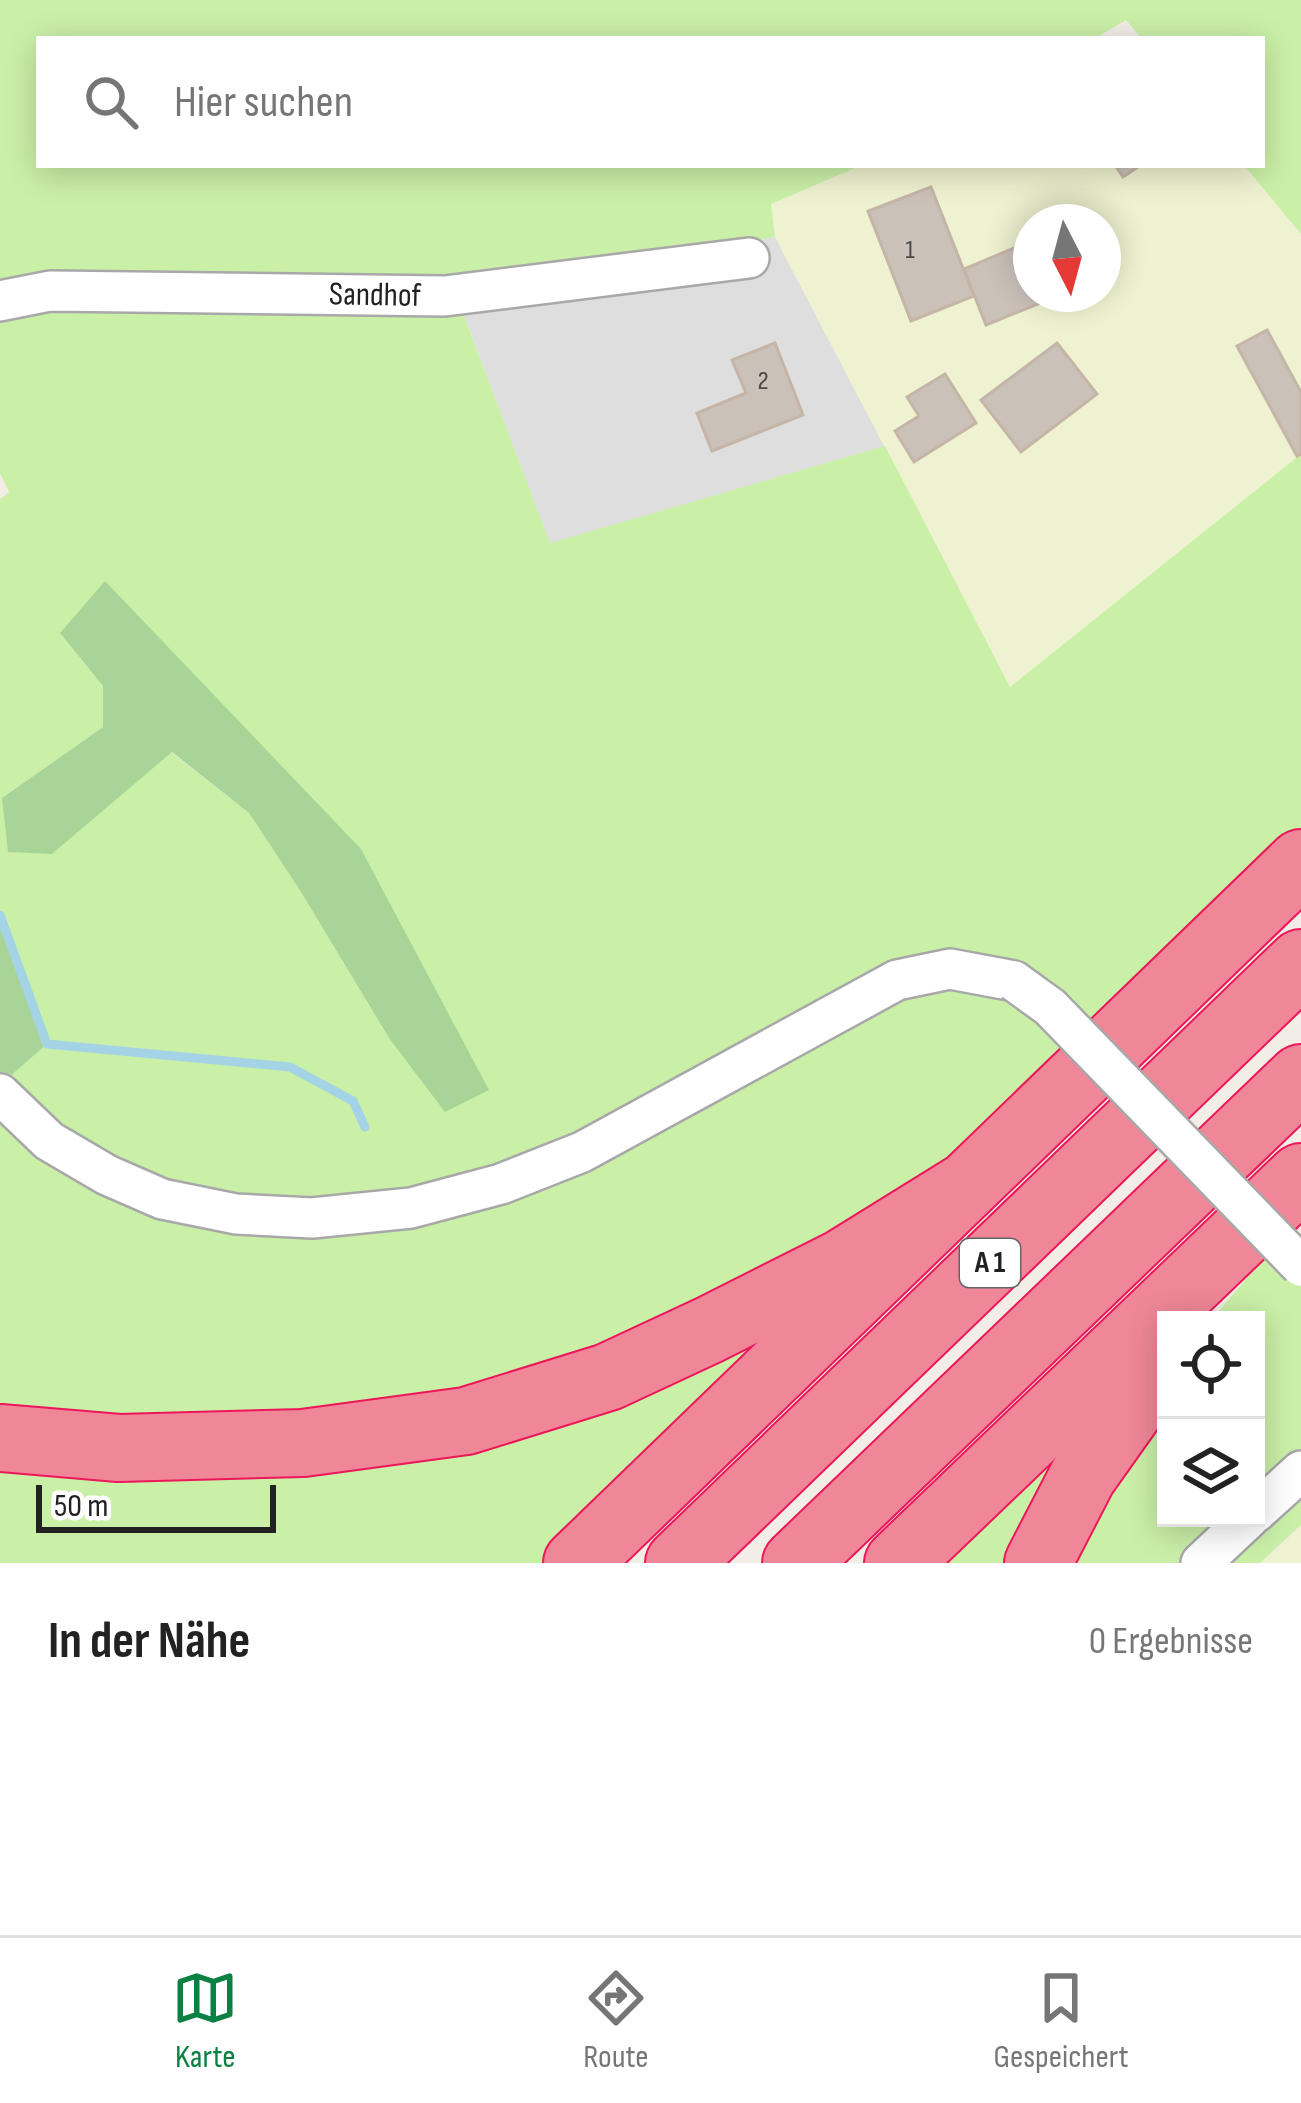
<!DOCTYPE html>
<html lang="de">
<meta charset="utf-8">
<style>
:root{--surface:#fff;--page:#f2f2f2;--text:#222;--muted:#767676;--line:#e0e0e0;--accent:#0b8043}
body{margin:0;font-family:"Sofia Sans Condensed",sans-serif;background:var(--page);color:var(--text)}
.controls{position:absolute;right:36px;bottom:36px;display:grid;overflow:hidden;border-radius:0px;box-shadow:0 6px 30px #0003}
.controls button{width:108px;height:108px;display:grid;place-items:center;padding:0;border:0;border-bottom:3px solid var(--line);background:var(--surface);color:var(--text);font:60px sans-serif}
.compass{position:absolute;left:1013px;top:204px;width:108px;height:108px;border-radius:50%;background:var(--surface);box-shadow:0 6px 30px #0003;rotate:174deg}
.scale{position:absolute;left:36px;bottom:30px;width:240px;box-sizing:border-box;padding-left:12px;border:6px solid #212121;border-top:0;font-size:33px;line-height:42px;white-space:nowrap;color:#212121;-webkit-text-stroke:9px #fff;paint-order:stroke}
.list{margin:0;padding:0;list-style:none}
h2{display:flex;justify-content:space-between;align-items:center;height:156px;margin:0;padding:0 48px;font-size:51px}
h2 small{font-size:39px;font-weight:400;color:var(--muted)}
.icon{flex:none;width:66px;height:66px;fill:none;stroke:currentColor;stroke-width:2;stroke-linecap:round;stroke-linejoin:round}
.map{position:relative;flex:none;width:1301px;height:1563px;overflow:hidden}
.search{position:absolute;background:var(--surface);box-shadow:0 6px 30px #0003;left:36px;right:36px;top:36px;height:132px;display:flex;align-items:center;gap:30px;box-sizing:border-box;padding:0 42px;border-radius:0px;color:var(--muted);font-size:45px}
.sheet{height:372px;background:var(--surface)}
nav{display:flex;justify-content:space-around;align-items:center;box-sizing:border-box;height:168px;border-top:3px solid var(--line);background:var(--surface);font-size:33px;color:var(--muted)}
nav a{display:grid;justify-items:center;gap:6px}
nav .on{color:var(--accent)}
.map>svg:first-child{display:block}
.residential{fill:#dfdede}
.farmland{fill:#eff2d0;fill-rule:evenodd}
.grass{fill:#caf0a8;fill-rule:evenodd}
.forest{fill:#a8d597}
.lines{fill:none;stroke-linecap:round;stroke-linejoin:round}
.stream{stroke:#a3d3e4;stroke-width:9}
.building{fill:#cac1b9;stroke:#c5b5a7;stroke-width:3}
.minor-casing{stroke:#a8a8a8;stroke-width:44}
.motorway-casing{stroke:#ed165a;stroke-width:70}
.minor{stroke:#fff;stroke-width:39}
.motorway{stroke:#f08798;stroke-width:66}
.minor-bridge-casing{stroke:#a8a8a8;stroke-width:44;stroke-linecap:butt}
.minor-bridge{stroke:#fff;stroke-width:39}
.labels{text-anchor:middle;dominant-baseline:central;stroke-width:12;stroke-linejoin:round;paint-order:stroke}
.number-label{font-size:27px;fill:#4b4947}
.shield{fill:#fff;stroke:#646464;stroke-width:3}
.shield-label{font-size:30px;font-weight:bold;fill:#212121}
.street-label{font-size:33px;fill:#212121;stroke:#fff}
</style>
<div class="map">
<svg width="1301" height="1563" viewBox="0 0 1301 1563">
<rect width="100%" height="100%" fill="#f2eee6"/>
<!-- residential -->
<path class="residential" d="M 775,237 L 885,446 L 550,544 L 452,283 L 598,269 Z"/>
<!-- farmland -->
<g class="farmland">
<path d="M 862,165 L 1244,165 L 1301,234 L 1301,454 L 1010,688 L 775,237 L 771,204 ZM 1031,222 L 1103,222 L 1103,294 L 1031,294 Z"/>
<path d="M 1301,1525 L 1301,1563 L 1260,1563 L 1281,1546 Z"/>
</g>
<!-- grass -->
<g class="grass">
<path d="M 0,0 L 1301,0 L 1301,234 L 1244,165 L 1262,165 L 1262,39 L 1142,39 L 1126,20 L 1094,39 L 39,39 L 39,165 L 862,165 L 771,204 L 775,237 L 598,269 L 452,284 L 550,543 L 885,446 L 1010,687 L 1301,454 L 1301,838 L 1058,1051 L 953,1152 L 820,1251 L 667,1331 L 422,1410 L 0,1422 L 0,1085 L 47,1044 L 0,915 L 0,499 L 9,492 L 0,473 ZM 60,633 L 361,849 L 389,1038 L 301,892 L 249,813 L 171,752 L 52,854 L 2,798 L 103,727 L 103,686 Z"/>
<path d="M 1269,1252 L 1301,1287 L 1301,1455 L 1256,1497 L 1256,1320 L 1211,1320 Z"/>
<path d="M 798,1309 L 559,1563 L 0,1563 L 0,1465 L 211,1474 Z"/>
<path d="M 1119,1371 L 1019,1563 L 920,1563 Z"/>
<path d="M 1166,1381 L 1166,1518 L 1234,1518 L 1190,1563 L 1059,1563 Z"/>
<path d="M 1301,1484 L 1301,1525 L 1260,1563 L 1218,1563 Z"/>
</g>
<!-- forest -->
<g class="forest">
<path d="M 105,581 L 361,849 L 489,1090 L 445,1112 L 389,1038 L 301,892 L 249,813 L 172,752 L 52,854 L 8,852 L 2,798 L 103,727 L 103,686 L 60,633 Z"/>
<path d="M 0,915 L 47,1044 L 0,1085 Z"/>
</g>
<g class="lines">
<!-- stream -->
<path class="stream" d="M 0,915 L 47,1044 L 290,1067 L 353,1101 L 365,1127"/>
</g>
<!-- building -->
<g class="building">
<path d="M 1115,165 L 1141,165 L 1123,177 Z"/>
<path d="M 931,187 L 974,296 L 911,321 L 868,211 Z"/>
<path d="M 1031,241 L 1031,294 L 1062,294 L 986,325 L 964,269 Z"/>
<path d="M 1267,330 L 1301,392 L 1301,454 L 1297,456 L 1237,346 Z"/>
<path d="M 775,343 L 803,415 L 712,451 L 697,413 L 746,393 L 732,360 Z"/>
<path d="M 1057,343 L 1097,394 L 1021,452 L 981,400 Z"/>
<path d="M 945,374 L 976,423 L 914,462 L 895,431 L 919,416 L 907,397 Z"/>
</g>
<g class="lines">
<defs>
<g id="minor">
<path d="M 0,301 L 50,291 L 445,296 L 749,258"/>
<path d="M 0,1094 L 49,1141 L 107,1175 L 162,1199 L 236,1214 L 312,1218 L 411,1208 L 501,1184 L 582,1152 L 897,980 L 950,969 L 1014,981"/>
<path d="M 1256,1512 L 1301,1471"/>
<path d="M 1201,1563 L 1249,1518"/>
</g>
<g id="motorway">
<path d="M 0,1438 L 119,1448 L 303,1443 L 466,1421 L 608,1377 L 709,1330 L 842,1263 L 963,1188"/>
<path d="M 577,1563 L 1301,863"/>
<path d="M 679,1563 L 1301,963"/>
<path d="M 796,1563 L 1301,1078"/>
<path d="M 898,1563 L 1301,1177"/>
<path d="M 1038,1563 L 1083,1476 L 1166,1359"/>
</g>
</defs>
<!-- minor casing -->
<use href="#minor" class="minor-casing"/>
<!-- motorway casing -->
<use href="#motorway" class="motorway-casing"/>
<!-- minor -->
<use href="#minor" class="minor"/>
<!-- motorway -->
<use href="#motorway" class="motorway"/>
<defs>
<path id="minor-bridge" d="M 1014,981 L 1050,1007 L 1301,1266"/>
</defs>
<!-- minor-bridge casing -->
<use href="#minor-bridge" class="minor-bridge-casing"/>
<!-- minor-bridge -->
<use href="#minor-bridge" class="minor-bridge"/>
</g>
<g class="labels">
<!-- number labels -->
<g class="number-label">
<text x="910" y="250">1</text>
<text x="763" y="381">2</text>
</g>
<!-- shield labels -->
<rect class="shield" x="960" y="1239" width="60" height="48" rx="9"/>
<g class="shield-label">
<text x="990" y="1263">A 1</text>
</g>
<!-- street labels -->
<g class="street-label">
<text transform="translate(375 295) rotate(1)">Sandhof</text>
</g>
</g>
</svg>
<div class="controls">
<button><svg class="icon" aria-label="locate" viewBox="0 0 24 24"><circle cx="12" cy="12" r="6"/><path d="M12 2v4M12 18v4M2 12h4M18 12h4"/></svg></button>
<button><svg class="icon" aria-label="layers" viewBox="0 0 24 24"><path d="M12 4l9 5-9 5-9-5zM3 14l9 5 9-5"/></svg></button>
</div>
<svg class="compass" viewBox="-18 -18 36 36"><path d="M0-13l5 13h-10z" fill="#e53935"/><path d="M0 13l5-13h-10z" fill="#767676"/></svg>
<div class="scale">50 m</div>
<div class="search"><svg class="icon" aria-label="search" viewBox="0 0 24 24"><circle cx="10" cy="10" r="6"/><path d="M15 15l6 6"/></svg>Hier suchen</div>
</div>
<section class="sheet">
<h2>In der Nähe<small>0 Ergebnisse</small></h2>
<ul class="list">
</ul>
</section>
<nav>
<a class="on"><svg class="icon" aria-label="map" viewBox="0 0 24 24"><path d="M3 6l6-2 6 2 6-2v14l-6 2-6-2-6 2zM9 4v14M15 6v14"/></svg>Karte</a>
<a><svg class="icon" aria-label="directions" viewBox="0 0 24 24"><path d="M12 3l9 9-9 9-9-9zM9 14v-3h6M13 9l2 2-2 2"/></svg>Route</a>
<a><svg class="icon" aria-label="saved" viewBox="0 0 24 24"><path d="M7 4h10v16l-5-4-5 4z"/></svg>Gespeichert</a>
</nav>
